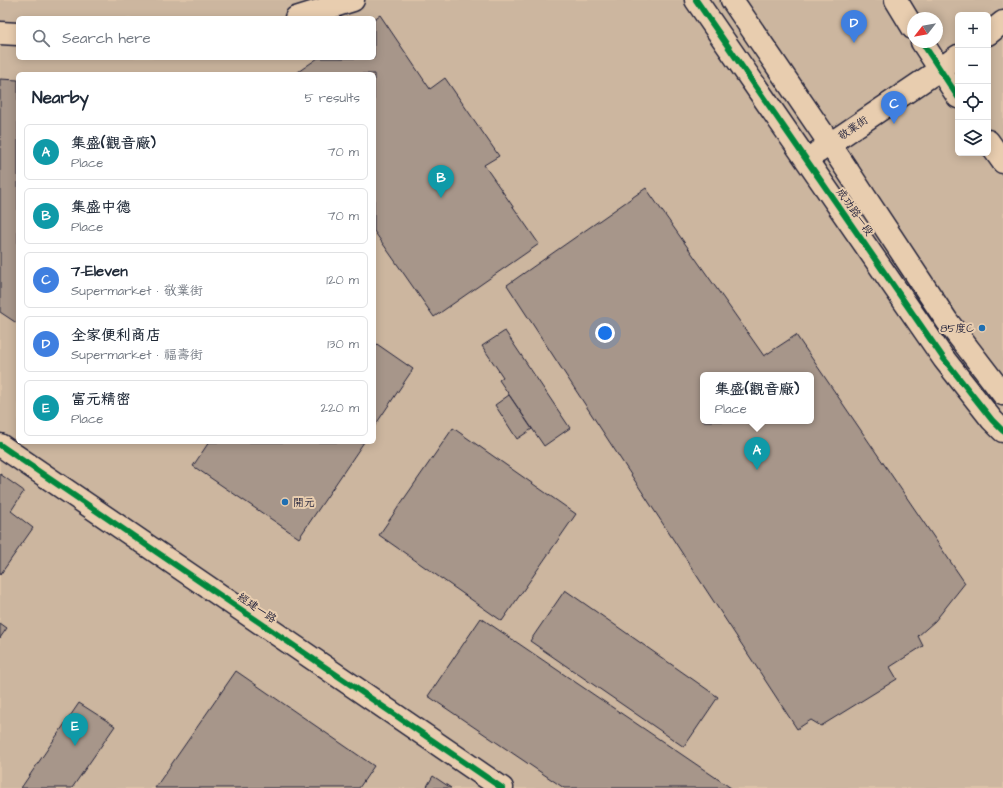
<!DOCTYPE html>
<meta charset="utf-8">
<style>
:root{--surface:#fff;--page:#f2f2f3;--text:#1f2937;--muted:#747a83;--line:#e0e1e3;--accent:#1a73e8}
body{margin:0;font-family:"Architects Daughter","LXGW WenKai TC",sans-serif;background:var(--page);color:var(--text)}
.controls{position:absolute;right:12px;top:12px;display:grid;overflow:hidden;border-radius:6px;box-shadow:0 2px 10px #0003}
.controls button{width:36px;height:36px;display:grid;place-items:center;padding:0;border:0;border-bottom:1px solid var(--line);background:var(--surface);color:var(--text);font:20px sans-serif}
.compass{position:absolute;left:907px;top:12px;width:36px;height:36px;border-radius:50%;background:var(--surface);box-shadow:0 2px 10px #0003;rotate:239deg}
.you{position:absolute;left:605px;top:333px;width:14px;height:14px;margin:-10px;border:3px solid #fff;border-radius:50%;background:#1a73e8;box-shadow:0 0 0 6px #1a73e833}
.badge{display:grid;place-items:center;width:26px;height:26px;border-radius:50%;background:var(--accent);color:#fff;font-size:13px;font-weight:700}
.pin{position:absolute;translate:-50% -33px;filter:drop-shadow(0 1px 2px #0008)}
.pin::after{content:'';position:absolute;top:21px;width:14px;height:12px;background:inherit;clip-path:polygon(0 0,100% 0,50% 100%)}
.popup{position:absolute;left:700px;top:372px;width:114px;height:52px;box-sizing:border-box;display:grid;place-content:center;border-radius:6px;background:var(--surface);filter:drop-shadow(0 1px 3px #0005);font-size:13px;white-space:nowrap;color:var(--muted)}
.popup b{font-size:15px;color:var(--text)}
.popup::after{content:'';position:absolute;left:50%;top:100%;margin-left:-8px;border:8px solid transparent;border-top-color:var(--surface)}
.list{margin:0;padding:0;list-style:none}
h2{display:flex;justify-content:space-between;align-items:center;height:52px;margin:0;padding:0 16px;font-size:17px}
h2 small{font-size:13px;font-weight:400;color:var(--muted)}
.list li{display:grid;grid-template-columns:26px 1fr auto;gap:12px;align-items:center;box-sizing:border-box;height:56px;margin:0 8px 8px;padding:0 8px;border:1px solid var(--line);border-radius:6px}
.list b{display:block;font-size:15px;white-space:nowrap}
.list p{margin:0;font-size:13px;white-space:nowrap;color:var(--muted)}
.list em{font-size:13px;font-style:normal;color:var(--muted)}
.icon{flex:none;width:22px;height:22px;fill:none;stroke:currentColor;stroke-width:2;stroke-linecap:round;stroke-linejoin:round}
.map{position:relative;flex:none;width:1003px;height:788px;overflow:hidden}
.search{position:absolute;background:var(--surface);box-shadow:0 2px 10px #0003;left:16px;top:16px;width:360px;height:44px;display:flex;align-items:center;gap:10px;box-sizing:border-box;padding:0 14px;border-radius:6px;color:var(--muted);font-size:15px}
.panel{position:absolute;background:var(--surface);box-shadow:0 2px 10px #0003;left:16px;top:72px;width:360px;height:372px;border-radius:6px}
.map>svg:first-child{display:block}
.built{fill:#ccb69f;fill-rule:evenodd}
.building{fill:#a7968a;stroke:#22223b;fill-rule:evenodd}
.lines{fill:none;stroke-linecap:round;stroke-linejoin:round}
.minor-casing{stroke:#22223b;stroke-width:25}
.minor{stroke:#e8cdaf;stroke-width:22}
.cycleway-casing{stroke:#e8cdaf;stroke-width:8}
.cycleway{stroke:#00873e;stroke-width:6}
.poi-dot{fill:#1f6fb2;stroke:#e8cdaf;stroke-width:1.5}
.labels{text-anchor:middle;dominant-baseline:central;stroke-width:4;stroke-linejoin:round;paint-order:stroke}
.street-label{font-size:11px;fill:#22223b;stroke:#e8cdaf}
.poi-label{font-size:11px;fill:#22223b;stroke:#e8cdaf;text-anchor:end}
</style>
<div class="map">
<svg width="1003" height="788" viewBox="0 0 1003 788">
<rect width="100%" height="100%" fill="#dcc3a8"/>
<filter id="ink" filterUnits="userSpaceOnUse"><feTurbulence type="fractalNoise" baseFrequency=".025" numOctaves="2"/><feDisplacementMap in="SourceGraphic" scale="8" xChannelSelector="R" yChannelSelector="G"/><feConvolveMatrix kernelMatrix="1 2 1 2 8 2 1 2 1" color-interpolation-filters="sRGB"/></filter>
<g filter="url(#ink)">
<!-- built -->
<path class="built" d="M 0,0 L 1003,0 L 1003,788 L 0,788 ZM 958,15 L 988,15 L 988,153 L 958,153 ZM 18,18 L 374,18 L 374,58 L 18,58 ZM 913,18 L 937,18 L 937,42 L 913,42 ZM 18,74 L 374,74 L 374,442 L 18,442 ZM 703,375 L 811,375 L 811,421 L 703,421 Z"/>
<!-- building -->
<g class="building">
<path d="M 380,15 L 430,89 L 445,78 L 499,156 L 484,165 L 539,244 L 434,317 L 374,231 L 374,74 L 295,74 L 318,58 L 374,58 L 374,19 Z"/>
<path d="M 0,79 L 18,80 L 18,324 L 0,312 Z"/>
<path d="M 646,188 L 764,356 L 796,335 L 965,583 L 935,621 L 918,636 L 923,646 L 890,667 L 897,679 L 821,726 L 811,720 L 797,729 L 507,285 ZM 703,375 L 811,375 L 811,421 L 703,421 Z"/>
<path d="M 505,331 L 570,428 L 544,446 L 499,380 L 503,377 L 482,346 Z"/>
<path d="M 374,342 L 413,369 L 374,427 Z"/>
<path d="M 509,395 L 532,429 L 517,439 L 495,405 Z"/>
<path d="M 453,428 L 576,514 L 502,621 L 379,535 Z"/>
<path d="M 209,442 L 364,442 L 299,538 L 193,466 Z"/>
<path d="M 0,474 L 24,491 L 11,511 L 33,528 L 0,575 Z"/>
<path d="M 565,590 L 718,697 L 684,747 L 530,641 Z"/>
<path d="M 481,618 L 731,788 L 564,788 L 428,696 Z"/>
<path d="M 0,623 L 7,628 L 0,638 Z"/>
<path d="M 236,671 L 374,766 L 359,788 L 155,788 Z"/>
<path d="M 79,703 L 115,726 L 72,788 L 21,788 Z"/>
<path d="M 433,776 L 451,788 L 426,788 Z"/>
</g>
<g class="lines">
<defs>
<g id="minor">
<path d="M 696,0 L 944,359 L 992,420 L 1003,431"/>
<path d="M 732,0 L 830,144 L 947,321 L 1003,394"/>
<path d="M 896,0 L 913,28"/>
<path d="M 296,18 L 353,0"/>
<path d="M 0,33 L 18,34"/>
<path d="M 988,34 L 1003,22"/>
<path d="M 922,42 L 958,97"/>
<path d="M 988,141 L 1003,162"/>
<path d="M 818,152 L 939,70 L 958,56"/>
<path d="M 0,445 L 502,788"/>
</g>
</defs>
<!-- minor casing -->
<use href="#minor" class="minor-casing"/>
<!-- minor -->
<use href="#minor" class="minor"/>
<defs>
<g id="cycleway">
<path d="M 696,0 L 944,359 L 992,420 L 1003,431"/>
<path d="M 922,42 L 958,97"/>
<path d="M 0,445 L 502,788"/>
</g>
</defs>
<!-- cycleway casing -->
<use href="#cycleway" class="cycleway-casing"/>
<!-- cycleway -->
<use href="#cycleway" class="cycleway"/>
</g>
</g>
<!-- markers -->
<g class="poi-dot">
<circle cx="982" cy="328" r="4"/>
<circle cx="285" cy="502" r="4"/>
</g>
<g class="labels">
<!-- street labels -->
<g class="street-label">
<text transform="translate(853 128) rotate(-34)">敬業街</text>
<text transform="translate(855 212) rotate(55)">成功路一段</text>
<text transform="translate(257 608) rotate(34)">經建一路</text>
</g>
<!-- poi labels -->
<g class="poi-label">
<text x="974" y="328">85度C</text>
<text x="293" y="502" text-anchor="start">開元</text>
</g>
</g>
</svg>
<div class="controls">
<button>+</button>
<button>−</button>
<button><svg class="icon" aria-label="locate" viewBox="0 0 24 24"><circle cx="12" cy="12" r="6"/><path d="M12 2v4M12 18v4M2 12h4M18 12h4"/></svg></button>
<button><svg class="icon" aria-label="layers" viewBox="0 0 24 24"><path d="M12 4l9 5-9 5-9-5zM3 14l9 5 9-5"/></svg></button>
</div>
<svg class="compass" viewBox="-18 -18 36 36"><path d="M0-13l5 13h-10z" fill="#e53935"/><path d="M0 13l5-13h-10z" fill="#747a83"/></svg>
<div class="you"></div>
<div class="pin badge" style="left:757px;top:470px;background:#0f9aa8">A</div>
<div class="popup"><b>集盛(觀音廠)</b>Place</div>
<div class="pin badge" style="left:441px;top:198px;background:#0f9aa8">B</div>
<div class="pin badge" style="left:894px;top:124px;background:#3f7fe0">C</div>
<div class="pin badge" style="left:854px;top:43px;background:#3f7fe0">D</div>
<div class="pin badge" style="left:75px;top:746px;background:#0f9aa8">E</div>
<div class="search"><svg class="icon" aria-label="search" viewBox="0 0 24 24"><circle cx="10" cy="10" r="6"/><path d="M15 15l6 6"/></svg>Search here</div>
<section class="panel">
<h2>Nearby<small>5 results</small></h2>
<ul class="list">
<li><span class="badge" style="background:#0f9aa8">A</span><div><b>集盛(觀音廠)</b><p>Place</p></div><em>70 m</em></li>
<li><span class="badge" style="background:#0f9aa8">B</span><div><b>集盛中德</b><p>Place</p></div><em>70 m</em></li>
<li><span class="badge" style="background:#3f7fe0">C</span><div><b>7-Eleven</b><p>Supermarket · 敬業街</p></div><em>120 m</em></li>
<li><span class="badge" style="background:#3f7fe0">D</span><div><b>全家便利商店</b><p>Supermarket · 福壽街</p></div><em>130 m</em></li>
<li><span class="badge" style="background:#0f9aa8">E</span><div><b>富元精密</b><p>Place</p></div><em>220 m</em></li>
</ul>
</section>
</div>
